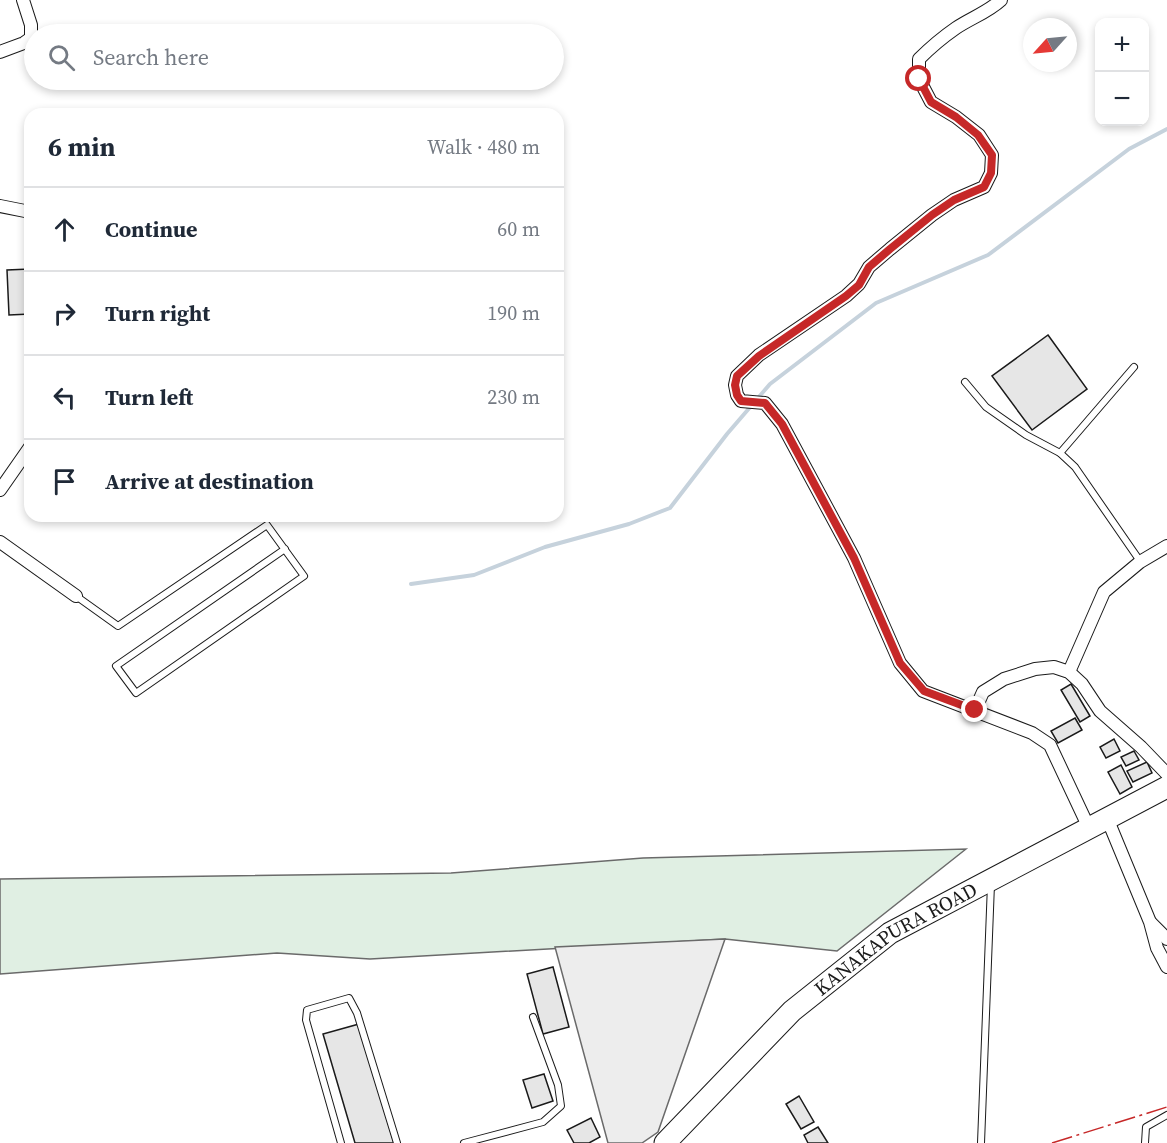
<!DOCTYPE html>
<meta charset="utf-8">
<style>
:root{--surface:#fff;--page:#f6f6f7;--text:#1f2937;--muted:#747a83;--line:#e0e1e3}
body{margin:0;font-family:"Source Serif 4",serif;background:var(--page);color:var(--text)}
.controls{position:absolute;right:18px;top:18px;display:grid;overflow:hidden;border-radius:12px;box-shadow:0 3px 9px #0003}
.controls button{width:54px;height:54px;display:grid;place-items:center;padding:0;border:0;border-bottom:2px solid var(--line);background:var(--surface);color:var(--text);font:30px sans-serif}
.compass{position:absolute;left:1023px;top:18px;width:54px;height:54px;border-radius:50%;background:var(--surface);box-shadow:0 3px 9px #0003;rotate:243deg}
.stop{position:absolute;width:18px;height:18px;margin:-14px;border:4px solid #c62828;border-radius:50%;background:#fff}
.stop.end{background:#c62828;border-color:#fff;box-shadow:0 2px 6px #0008}
.list{margin:0;padding:0;list-style:none}
h2{display:flex;justify-content:space-between;align-items:center;height:78px;margin:0;padding:0 24px;font-size:26px}
h2 small{font-size:20px;font-weight:400;color:var(--muted)}
.list li{display:grid;grid-template-columns:39px 1fr auto;gap:18px;align-items:center;box-sizing:border-box;height:84px;padding:0 24px;border-top:2px solid var(--line)}
.list b{display:block;font-size:22px;white-space:nowrap}
.list em{font-size:20px;font-style:normal;color:var(--muted)}
.icon{flex:none;width:33px;height:33px;fill:none;stroke:currentColor;stroke-width:2;stroke-linecap:round;stroke-linejoin:round}
.map{position:relative;flex:none;width:1167px;height:1143px;overflow:hidden}
.search{position:absolute;background:var(--surface);box-shadow:0 3px 9px #0003;left:24px;top:24px;width:540px;height:66px;display:flex;align-items:center;gap:15px;box-sizing:border-box;padding:0 21px;border-radius:33px;color:var(--muted);font-size:22px}
.panel{position:absolute;background:var(--surface);box-shadow:0 3px 9px #0003;left:24px;top:108px;width:540px;height:414px;border-radius:18px}
.map>svg:first-child{display:block}
.green{fill:#e0efe3;stroke:#6a6a6a;stroke-width:1.5}
.parking{fill:#ededed;stroke:#6a6a6a;stroke-width:1.5}
.lines{fill:none;stroke-linecap:round;stroke-linejoin:round}
.stream{stroke:#c6d2dc;stroke-width:4}
.building{fill:#e6e6e6;stroke:#1a1a1a;stroke-width:1.5}
.lane-casing{stroke:#1a1a1a;stroke-width:8}
.street-casing{stroke:#1a1a1a;stroke-width:14}
.highway-casing{stroke:#1a1a1a;stroke-width:23}
.lane{stroke:#fff;stroke-width:6}
.street{stroke:#fff;stroke-width:12}
.highway{stroke:#fff;stroke-width:21}
.power{stroke:#c62828;stroke-width:1.5;stroke-dasharray:21 4.5 3 4.5;stroke-linecap:butt}
.route{stroke:#c62828;stroke-width:8}
.labels{text-anchor:middle;dominant-baseline:central;stroke-width:4.5;stroke-linejoin:round;paint-order:stroke}
.street-label{font-size:20px;fill:#1a1a1a;stroke:#fff}
</style>
<div class="map">
<svg width="1167" height="1143" viewBox="0 0 1167 1143">
<rect width="100%" height="100%" fill="#fff"/>
<!-- green -->
<path class="green" d="M 966,849 L 837,951 L 725,939 L 370,959 L 277,953 L 0,974 L 0,879 L 451,873 L 643,858 Z"/>
<!-- parking -->
<path class="parking" d="M 725,939 L 658,1132 L 642,1143 L 608,1143 L 555,947 Z"/>
<g class="lines">
<!-- stream -->
<path class="stream" d="M 411,584 L 474,575 L 545,547 L 629,524 L 670,508 L 727,434 L 770,384 L 876,303 L 988,255 L 1129,149 L 1167,129"/>
</g>
<!-- building -->
<g class="building">
<path d="M 30,269 L 30,314 L 9,315 L 7,270 Z"/>
<path d="M 1048,335 L 1087,389 L 1032,430 L 992,376 Z"/>
<path d="M 1071,684 L 1090,716 L 1080,722 L 1061,690 Z"/>
<path d="M 1075,718 L 1082,730 L 1058,743 L 1051,731 Z"/>
<path d="M 1114,739 L 1120,751 L 1106,758 L 1100,747 Z"/>
<path d="M 1134,751 L 1139,760 L 1126,766 L 1121,757 Z"/>
<path d="M 1147,762 L 1152,773 L 1133,782 L 1127,771 Z"/>
<path d="M 1121,765 L 1132,787 L 1120,794 L 1108,772 Z"/>
<path d="M 553,967 L 569,1027 L 543,1034 L 527,974 Z"/>
<path d="M 359,1024 L 394,1143 L 355,1143 L 323,1034 Z"/>
<path d="M 544,1074 L 553,1101 L 532,1108 L 523,1080 Z"/>
<path d="M 799,1096 L 814,1122 L 801,1129 L 786,1104 Z"/>
<path d="M 591,1118 L 600,1137 L 589,1143 L 574,1143 L 567,1130 Z"/>
<path d="M 818,1127 L 828,1143 L 808,1143 L 804,1135 Z"/>
</g>
<g class="lines">
<defs>
<g id="lane">
<path d="M 965,382 L 986,407 L 1026,435 L 1060,453 L 1075,467 L 1140,561"/>
<path d="M 1060,453 L 1134,367"/>
<path d="M 76,596 L 118,626 L 267,525 L 304,576 L 136,693 L 116,666 L 285,549"/>
<path d="M 341,1143 L 306,1020 L 307,1010 L 349,998 L 357,1013 L 397,1143"/>
<path d="M 464,1143 L 543,1122 L 561,1106 L 558,1085 L 533,1017"/>
<path d="M 981,1143 L 991,884"/>
<path d="M 1145,1143 L 1146,1127 L 1167,1115"/>
</g>
<g id="street">
<path d="M 1001,0 C 988,12 971,18 956,28 C 943,37 931,47 919,59 L 919,79 L 931,102 L 956,117 L 979,135 L 992,155 L 991,173 L 984,187 L 954,200 L 932,215 L 890,249 L 869,267 L 859,284 L 846,296 L 759,355 L 737,376 L 735,385 L 737,395 L 741,401 L 765,403 L 782,424 L 854,558 L 900,663 L 923,691 L 1032,733 L 1050,745 L 1089,828"/>
<path d="M 0,52 L 24,43 L 31,38 L 31,25 L 23,0"/>
<path d="M 0,206 L 30,212"/>
<path d="M 0,490 L 30,447"/>
<path d="M 0,542 L 76,596"/>
<path d="M 1069,672 L 1104,592 L 1140,562 L 1167,546"/>
<path d="M 975,710 L 983,692 L 1004,679 L 1035,669 L 1054,667 L 1069,672 L 1082,684 L 1100,711 L 1141,747 L 1167,774"/>
<path d="M 1107,818 L 1150,922 L 1157,948 L 1167,967"/>
<path d="M 1151,923 L 1167,939"/>
</g>
<g id="highway">
<path id="s1" d="M 665,1143 L 792,1011 L 890,933 L 1167,787"/>
</g>
</defs>
<!-- lane casing -->
<use href="#lane" class="lane-casing"/>
<!-- street casing -->
<use href="#street" class="street-casing"/>
<!-- highway casing -->
<use href="#highway" class="highway-casing"/>
<!-- lane -->
<use href="#lane" class="lane"/>
<!-- street -->
<use href="#street" class="street"/>
<!-- highway -->
<use href="#highway" class="highway"/>
<!-- power -->
<path class="power" d="M 1052,1143 L 1167,1107"/>
</g>
<g class="lines">
<!-- route -->
<path class="route" d="M 919,79 L 931,102 L 956,117 L 978,135 L 992,155 L 991,173 L 984,187 L 954,200 L 932,215 L 890,249 L 869,267 L 859,285 L 846,296 L 759,356 L 737,376 L 735,385 L 737,395 L 741,401 L 765,403 L 782,424 L 854,558 L 900,663 L 924,691 L 975,710"/>
</g>
<g class="labels">
<!-- street labels -->
<g class="street-label">
<text stroke="none"><textPath href="#s1" startOffset="310">KANAKAPURA ROAD</textPath></text>
</g>
</g>
</svg>
<div class="controls">
<button>+</button>
<button>−</button>
</div>
<svg class="compass" viewBox="-18 -18 36 36"><path d="M0-13l5 13h-10z" fill="#e53935"/><path d="M0 13l5-13h-10z" fill="#747a83"/></svg>
<div class="stop" style="left:919px;top:79px"></div>
<div class="stop end" style="left:975px;top:710px"></div>
<div class="search"><svg class="icon" aria-label="search" viewBox="0 0 24 24"><circle cx="10" cy="10" r="6"/><path d="M15 15l6 6"/></svg>Search here</div>
<section class="panel">
<h2>6 min<small>Walk · 480 m</small></h2>
<ul class="list">
<li><svg class="icon" aria-label="ahead" viewBox="0 0 24 24"><path d="M12 20V5M6 11l6-6 6 6"/></svg><div><b>Continue</b></div><em>60 m</em></li>
<li><svg class="icon" aria-label="right" viewBox="0 0 24 24"><path d="M7 20v-9h11M14 6l5 5-5 5"/></svg><div><b>Turn right</b></div><em>190 m</em></li>
<li><svg class="icon" aria-label="left" viewBox="0 0 24 24"><path d="M17 20v-9H6M10 6l-5 5 5 5"/></svg><div><b>Turn left</b></div><em>230 m</em></li>
<li><svg class="icon" aria-label="arrive" viewBox="0 0 24 24"><path d="M6 21V4h12l-3 4 3 4H6"/></svg><div><b>Arrive at destination</b></div></li>
</ul>
</section>
</div>
